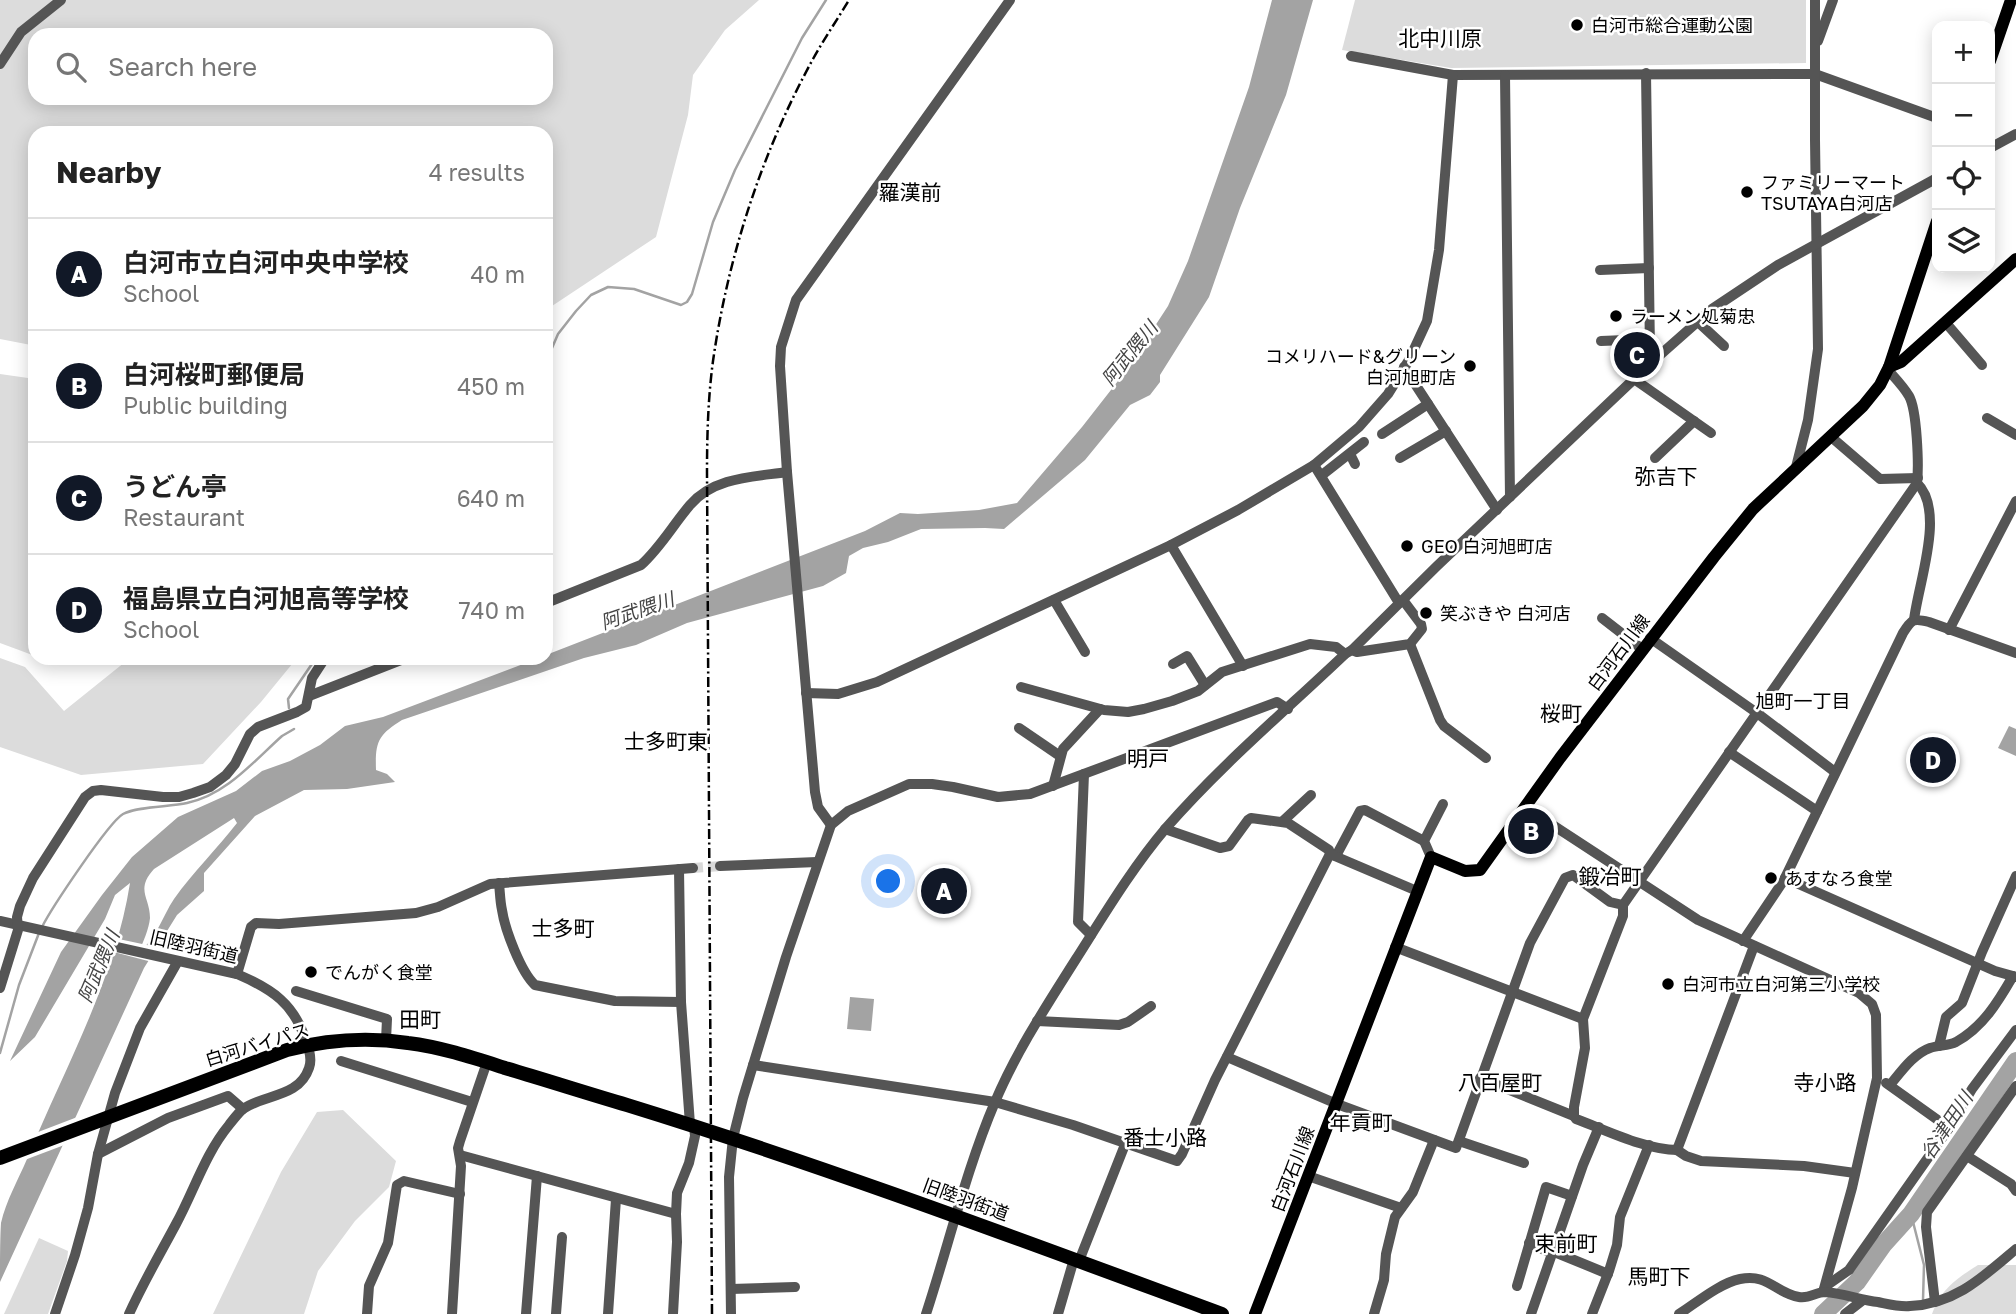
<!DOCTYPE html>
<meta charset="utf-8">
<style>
:root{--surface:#fff;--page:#f2f2f2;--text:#222;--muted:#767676;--line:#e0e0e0;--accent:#111827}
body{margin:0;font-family:"Golos Text","Noto Sans JP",sans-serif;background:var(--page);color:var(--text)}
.controls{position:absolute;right:21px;top:21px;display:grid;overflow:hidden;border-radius:14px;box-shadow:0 4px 18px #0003}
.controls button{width:63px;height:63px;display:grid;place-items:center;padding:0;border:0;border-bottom:2px solid var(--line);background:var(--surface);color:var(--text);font:35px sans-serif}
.you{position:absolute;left:889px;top:882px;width:24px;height:24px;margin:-18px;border:5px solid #fff;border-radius:50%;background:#1a73e8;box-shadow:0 0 0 10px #1a73e833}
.badge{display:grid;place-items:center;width:46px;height:46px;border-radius:50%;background:var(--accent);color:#fff;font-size:23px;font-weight:700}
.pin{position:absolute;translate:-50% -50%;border:4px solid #fff;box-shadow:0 2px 7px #0006}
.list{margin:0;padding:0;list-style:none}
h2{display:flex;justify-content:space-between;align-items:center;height:91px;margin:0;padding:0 28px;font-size:30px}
h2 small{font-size:23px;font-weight:400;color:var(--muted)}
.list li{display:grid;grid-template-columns:46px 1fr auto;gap:21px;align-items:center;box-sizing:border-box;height:112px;padding:0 28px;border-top:2px solid var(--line)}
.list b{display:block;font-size:26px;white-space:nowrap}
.list p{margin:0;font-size:23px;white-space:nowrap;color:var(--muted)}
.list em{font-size:23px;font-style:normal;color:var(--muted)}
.icon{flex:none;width:38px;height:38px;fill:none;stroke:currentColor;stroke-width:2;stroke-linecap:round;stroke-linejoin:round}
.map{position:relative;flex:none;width:2016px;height:1314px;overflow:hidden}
.search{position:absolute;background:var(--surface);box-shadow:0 4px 18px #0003;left:28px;top:28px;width:525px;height:77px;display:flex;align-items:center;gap:18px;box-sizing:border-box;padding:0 24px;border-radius:21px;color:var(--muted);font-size:26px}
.panel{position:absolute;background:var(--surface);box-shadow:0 4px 18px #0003;left:28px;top:126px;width:525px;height:539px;border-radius:21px}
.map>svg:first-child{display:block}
.green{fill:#dcdcdc;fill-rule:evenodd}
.water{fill:#a3a3a3;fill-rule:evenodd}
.pier{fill:#fff}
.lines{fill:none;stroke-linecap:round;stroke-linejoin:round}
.stream{stroke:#a3a3a3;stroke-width:2.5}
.river{stroke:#a3a3a3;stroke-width:18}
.minor-tunnel{stroke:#d9d9d9;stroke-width:10;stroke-dasharray:10 5;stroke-linecap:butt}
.minor{stroke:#555;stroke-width:10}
.major{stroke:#000;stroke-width:12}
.highway{stroke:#000;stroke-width:14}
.rail{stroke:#000;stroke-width:2.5;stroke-dasharray:10 3.5 2 3.5;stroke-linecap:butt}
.poi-dot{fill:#000;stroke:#fff;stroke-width:2.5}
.labels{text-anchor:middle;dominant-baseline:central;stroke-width:5;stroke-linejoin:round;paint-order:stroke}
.poi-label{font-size:18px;fill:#000;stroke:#fff;text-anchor:start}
.street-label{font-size:18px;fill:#000;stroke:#fff}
.water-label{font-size:19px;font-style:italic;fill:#444;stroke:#fff}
.neighbourhood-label{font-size:19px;fill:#000;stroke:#fff}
.quarter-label{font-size:21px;fill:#000;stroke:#fff}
</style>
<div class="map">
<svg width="2016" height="1314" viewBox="0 0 2016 1314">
<rect width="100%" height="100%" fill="#fff"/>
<!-- green -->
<g class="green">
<path d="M 0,0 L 759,0 L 725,30 L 693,75 L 688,115 L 656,237 L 546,310 L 546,133 L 35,133 L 35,348 L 31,345 L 0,339 ZM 35,35 L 546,35 L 546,98 L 35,98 Z"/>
<path d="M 1355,0 L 1806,0 L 1806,63 L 1451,68 L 1342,50 Z"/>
<path d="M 0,374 L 35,379 L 35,656 L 0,643 Z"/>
<path d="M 0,658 L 25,667 L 64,711 L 130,658 L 297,658 L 261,702 L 203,764 L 81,775 L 0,747 Z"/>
<path d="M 343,1110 L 396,1161 L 389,1187 L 355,1221 L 318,1271 L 304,1314 L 213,1314 L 281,1172 L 317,1112 Z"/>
<path d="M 39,1238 L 68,1251 L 67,1261 L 48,1314 L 4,1314 Z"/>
<path d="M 1978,1265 L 2016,1265 L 2016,1314 L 1932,1314 C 1941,1289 1956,1279 1978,1265 Z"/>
</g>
<!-- water -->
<g class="water">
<path d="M 1272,0 L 1313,0 L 1286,95 L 1240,208 L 1209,297 L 1160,375 L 1160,382 L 1150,395 L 1130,405 L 1085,460 L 1004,529 L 985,528 L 921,529 L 888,542 L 863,548 L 849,556 L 846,573 L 823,586 L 687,623 L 636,645 L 584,658 L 402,720 C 378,735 375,742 376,770 L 387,774 L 395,782 L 347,789 L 304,790 L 255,816 L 204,873 L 204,891 L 177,915 L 144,968 L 0,1282 C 0,1266 0,1238 1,1223 C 6,1201 18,1180 27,1159 C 64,1069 115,980 130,883 L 115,895 L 105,919 L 35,1037 L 10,1061 L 61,952 L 102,895 L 132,857 L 178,817 L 236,791 L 262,771 L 290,761 L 320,745 L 345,726 L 383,717 L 539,658 L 546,658 L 546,655 L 865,531 L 900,513 L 918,514 L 979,510 L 1017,503 L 1082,427 L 1125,372 L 1168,306 L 1188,261 L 1249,87 ZM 234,818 L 237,823 C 217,849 193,872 174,899 C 162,917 157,938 139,952 C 143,942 149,929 150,918 C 150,897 135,890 154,869 Z"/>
<path d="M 2009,726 L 2016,729 L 2016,756 L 1998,748 Z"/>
<path d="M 850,997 L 874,999 L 871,1031 L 847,1029 Z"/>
</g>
<!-- pier -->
<g class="pier">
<path d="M 114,938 L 161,948 L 152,962 L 110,951 Z"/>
<path d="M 80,1116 L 67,1144 L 22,1161 L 33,1134 Z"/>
</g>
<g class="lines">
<!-- stream -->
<g class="stream">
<path d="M 546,362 L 558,334 L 576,311 L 591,295 L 608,287 L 634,289 L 681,305 L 687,302 L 692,294 L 713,222 L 735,170 L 802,38 L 826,0"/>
<path d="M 289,708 L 288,699 L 316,658"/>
<path d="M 42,927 C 51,909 108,823 123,814 C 138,806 170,807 187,803 C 226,795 254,761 282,736 L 294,729"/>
<path d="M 0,1053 L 19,985 L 39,933"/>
<path d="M 1911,1214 L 1924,1265 L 1923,1300"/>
</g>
<!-- river -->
<path class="river" d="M 1823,1314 L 1857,1282 L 1883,1245 L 1911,1214 L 2016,1061"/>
<!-- minor-tunnel -->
<path class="minor-tunnel" d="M 693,868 L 720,866"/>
<!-- minor -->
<g class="minor">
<path d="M 1818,41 L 1833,0"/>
<path d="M 1351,56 L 1453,75 L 1815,74 L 1937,118"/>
<path d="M 0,64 L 21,32 L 61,0"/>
<path d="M 1646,73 L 1650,351 L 1652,362"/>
<path d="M 1505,75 L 1510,497"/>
<path d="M 1990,148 L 2016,134"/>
<path d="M 1600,270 L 1649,268"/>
<path d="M 1697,321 L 1724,346"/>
<path d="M 1946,323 L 1982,365"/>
<path d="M 1601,341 L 1650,339"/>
<path d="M 1404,367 L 1497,510"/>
<path d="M 1634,379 L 1711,433"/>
<path d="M 1987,418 L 2016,435"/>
<path d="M 1382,434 L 1428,404"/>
<path d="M 1830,436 L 1880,479 L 1918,478"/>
<path d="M 1350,454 L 1355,464"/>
<path d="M 1400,458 L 1446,431"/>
<path d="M 1655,458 L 1694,421"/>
<path d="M 1314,465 L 1399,603"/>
<path d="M 1796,467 L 1808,420 L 1818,349 L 1815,140 L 1815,0"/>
<path d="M 1322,475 L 1364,442"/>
<path d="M 1171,545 L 1243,666"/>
<path d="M 1054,600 L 1085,652"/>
<path d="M 546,603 L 641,565 C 660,548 673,525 690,505 C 714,477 753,477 787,472"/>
<path d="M 1602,618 L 1642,649"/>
<path d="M 1914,620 C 1918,584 1946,511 1917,483"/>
<path d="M 1949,630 L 2016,501"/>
<path d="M 1650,638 L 1757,713 L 1835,772"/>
<path d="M 1410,644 L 1440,720 L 1444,726 L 1486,758"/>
<path d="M 1352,650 L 1357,652 L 1410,644 L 1422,629 L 1421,624 L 1403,600"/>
<path d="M 1173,664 L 1187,656 L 1205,685"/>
<path d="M 1021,687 L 1104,710 L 1128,712 L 1144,709 L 1172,701 L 1198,691 L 1222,672 L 1310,644 L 1336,647 L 1345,654"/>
<path d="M 806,693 L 838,694 L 877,682 L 1171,545 L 1238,510 L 1314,465 L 1359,427 L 1388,394 L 1409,360 L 1427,321 L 1439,250 L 1453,75"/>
<path d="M 309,696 L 406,658"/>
<path d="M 1019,728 L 1060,756"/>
<path d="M 1729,752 L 1817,811"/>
<path d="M 1084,774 L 1078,922 L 1091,935"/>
<path d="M 1053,786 L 1063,749 L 1100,709"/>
<path d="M 1525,807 L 1698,920 L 1859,993 L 1872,1004 L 1876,1015 L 1877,1078 L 1852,1188 L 1823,1292"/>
<path d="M 1283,821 L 1311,795"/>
<path d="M 831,825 L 818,807 L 815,792 L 787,472 L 780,366 L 781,347 L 796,300 L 1010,0"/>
<path d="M 1165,829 L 1220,848 L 1229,846 L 1248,820 L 1251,818 L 1288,823 L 1329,850 L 1330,854"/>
<path d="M 1336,856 L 1360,811 L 1365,810 L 1424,841"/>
<path d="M 1431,857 L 1424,841 L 1443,804"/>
<path d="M 720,866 L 817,862"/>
<path d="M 679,869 L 681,1002 L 690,1124"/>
<path d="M 1785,878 L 1995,971 L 2016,977"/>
<path d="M 499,883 C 500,892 500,901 502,910 C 505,930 521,972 535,985 L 615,1001 L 681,1002"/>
<path d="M 0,921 L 237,974 C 272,989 295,1004 306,1042 C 309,1049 312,1060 309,1068 C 299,1098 264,1094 243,1109 C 238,1113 233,1120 229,1125 C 205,1154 194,1191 176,1224 C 160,1254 143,1283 129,1314"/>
<path d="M 1743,941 L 1784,880 L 1903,633 C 1912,619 1913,618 1929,622 L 2016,653"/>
<path d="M 1754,946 L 1677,1150 C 1646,1150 1606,1130 1576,1119 L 1574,1116 L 1574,1107 L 1585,1048 L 1583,1019 L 1623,916 L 1623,905 L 1917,483 C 1919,465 1917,410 1909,396 C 1903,386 1895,378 1888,370"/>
<path d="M 1395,947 L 1583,1019"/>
<path d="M 237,974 L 251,927 L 256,923 L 279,924 L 416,913 L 438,907 L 490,884 L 693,868"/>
<path d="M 0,988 L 18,930 L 17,917 L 20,906 L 33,878 L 85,797 L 93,791 L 101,790 L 163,797 L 179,797 L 193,793 L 210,787 L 226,775 L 235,764 L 250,734 L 258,727 L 297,712 L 306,707 L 312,678 L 325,658"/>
<path d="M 296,991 L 387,1019 L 386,1040"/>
<path d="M 1037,1021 L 1119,1025 L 1128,1022 L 1151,1006"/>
<path d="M 1939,1046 L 1946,1017 L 1962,1003 L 1982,952 L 2016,876"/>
<path d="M 1227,1057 L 1337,1104 L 1456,1148 L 1530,943 L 1565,878 L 1573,875 L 1610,902 L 1623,905"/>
<path d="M 341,1061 L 472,1102"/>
<path d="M 753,1065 L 995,1102 L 1073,1125 L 1177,1161 L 1182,1154 L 1215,1080 L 1330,854 L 1417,891"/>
<path d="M 1480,1078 L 1574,1116"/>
<path d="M 1886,1083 L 1949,1128"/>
<path d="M 1890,1085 C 1901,1072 1913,1054 1930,1048 C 1939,1045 1948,1046 1956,1042 C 1983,1027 1998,1002 2013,976"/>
<path d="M 1459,1141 L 1524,1163"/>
<path d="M 1677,1150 L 1686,1156 L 1701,1161 L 1804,1166 L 1855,1173"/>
<path d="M 98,1154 L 168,1118 L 228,1096 L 243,1109"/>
<path d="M 460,1155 L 676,1214"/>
<path d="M 1967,1156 L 2011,1184 L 2016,1191"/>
<path d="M 1308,1176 L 1401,1208"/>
<path d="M 1529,1243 L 1551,1253"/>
<path d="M 1552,1251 L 1608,1274"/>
<path d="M 1079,1261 L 1126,1142"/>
<path d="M 1517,1286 L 1546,1187 L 1572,1196"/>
<path d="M 1826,1286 L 1849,1270 L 1949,1128 L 1972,1089 L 2016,1030"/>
<path d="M 731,1289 L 795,1287"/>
<path d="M 1935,1302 L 1926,1227 L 1927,1212 L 2016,1086"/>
<path d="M 55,1314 L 75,1255 L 88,1208 L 98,1154 L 115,1093 L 140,1028 L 178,961"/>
<path d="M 367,1314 L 369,1286 L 388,1243 L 397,1185 L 404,1181 L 460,1194"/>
<path d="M 452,1314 L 461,1166 L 458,1148 L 460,1141 L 487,1062"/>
<path d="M 526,1314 L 537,1176"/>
<path d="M 556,1314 L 562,1237"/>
<path d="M 608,1314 L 616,1199"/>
<path d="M 673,1314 L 677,1242 L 676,1214 L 677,1193 L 689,1163 L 695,1136 L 694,1126"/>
<path d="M 731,1314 L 729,1177 L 733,1138 L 743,1098 L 786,957 L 831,825 L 848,811 L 909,784 L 932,784 L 953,787 L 998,797 L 1030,794 L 1277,702 L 1288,709"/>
<path d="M 926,1314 C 949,1244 966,1170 995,1102 C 1016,1052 1047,1005 1076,959 C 1104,915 1132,868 1166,828 C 1221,765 1285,711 1345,654 L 1352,650 L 1437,566 L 1652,362 L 1712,309 L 1778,265 L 1937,178"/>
<path d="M 1058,1314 L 1074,1259"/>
<path d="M 1374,1314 L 1384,1280 L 1386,1254 L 1395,1217 L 1413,1192 L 1434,1140"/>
<path d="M 1531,1314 L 1583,1165 L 1599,1127"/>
<path d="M 1592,1314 L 1609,1271 L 1617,1245 L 1620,1217 L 1649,1145"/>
<path d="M 1679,1314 C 1696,1303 1720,1283 1740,1279 C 1768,1273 1775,1293 1799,1297 C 1809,1299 1816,1292 1825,1292 C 1842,1293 1861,1300 1878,1302 C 1888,1304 1899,1307 1910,1306 C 1955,1304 1983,1277 2016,1249"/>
<path d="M 1845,1314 L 1863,1300"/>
</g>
<!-- major -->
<g class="major">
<path d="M 1990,61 L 2011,0"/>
<path d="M 1889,367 L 1901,362 L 2016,259"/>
<path d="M 1255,1314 L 1431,857 L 1465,871 L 1480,870 L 1560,758 L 1714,557 L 1753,509 L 1863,406 L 1880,385 L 1889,367 L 1937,221"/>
</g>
<!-- highway -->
<path class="highway" d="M 0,1158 L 287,1050 C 326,1040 368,1037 408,1043 C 441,1047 474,1058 505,1068 C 546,1080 586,1093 627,1105 C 828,1167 1024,1241 1222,1314"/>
<!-- rail -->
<path class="rail" d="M 712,1314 L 707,473 C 707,436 708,398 713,361 C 728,256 762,152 813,59 C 824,39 837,20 849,0"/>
</g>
<!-- markers -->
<g class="poi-dot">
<circle cx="1577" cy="25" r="7"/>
<circle cx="1747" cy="192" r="7"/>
<circle cx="1616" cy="316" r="7"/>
<circle cx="1470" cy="366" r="7"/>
<circle cx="1407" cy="546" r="7"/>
<circle cx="1426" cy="613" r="7"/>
<circle cx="1771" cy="878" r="7"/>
<circle cx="311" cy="972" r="7"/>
<circle cx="1668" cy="984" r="7"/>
</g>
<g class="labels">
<!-- poi labels -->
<g class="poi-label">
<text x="1591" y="25">白河市総合運動公園</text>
<text x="1761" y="182">ファミリーマート<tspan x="1761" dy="21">TSUTAYA白河店</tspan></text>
<text x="1630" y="316">ラーメン処菊忠</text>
<text x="1456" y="356" text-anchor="end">コメリハード&amp;グリーン<tspan x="1456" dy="21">白河旭町店</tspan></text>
<text x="1421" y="546">GEO 白河旭町店</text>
<text x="1440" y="613">笑ぶきや 白河店</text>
<text x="1785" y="878">あすなろ食堂</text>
<text x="325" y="972">でんがく食堂</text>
<text x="1682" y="984">白河市立白河第三小学校</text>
</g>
<!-- street labels -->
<g class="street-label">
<text transform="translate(1618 652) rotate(-53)">白河石川線</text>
<text transform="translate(194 946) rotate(13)">旧陸羽街道</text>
<text transform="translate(257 1044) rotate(-17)">白河バイパス</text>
<text transform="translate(1292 1169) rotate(-69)">白河石川線</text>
<text transform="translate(966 1199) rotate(20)">旧陸羽街道</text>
</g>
<!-- water labels -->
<g class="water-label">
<text transform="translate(1129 353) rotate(-51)">阿武隈川</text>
<text transform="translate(637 610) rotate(-19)">阿武隈川</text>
<text transform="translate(98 966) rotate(-67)">阿武隈川</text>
<text transform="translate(1946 1125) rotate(-56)">谷津田川</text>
</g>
<!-- neighbourhood labels -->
<g class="neighbourhood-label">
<text x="1803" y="700">旭町一丁目</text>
</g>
<!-- quarter labels -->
<g class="quarter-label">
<text x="1440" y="38">北中川原</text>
<text x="910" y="192">羅漢前</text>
<text x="1666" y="476">弥吉下</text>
<text x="1561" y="713">桜町</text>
<text x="666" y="741">士多町東</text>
<text x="1148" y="758">明戸</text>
<text x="1610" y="876">鍛冶町</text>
<text x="563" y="928">士多町</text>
<text x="420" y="1019">田町</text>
<text x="1500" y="1082">八百屋町</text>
<text x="1825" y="1082">寺小路</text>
<text x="1361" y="1122">年貢町</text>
<text x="1165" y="1137">番士小路</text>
<text x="1566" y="1243">束前町</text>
<text x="1659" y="1276">馬町下</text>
</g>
</g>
</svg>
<div class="controls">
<button>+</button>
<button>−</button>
<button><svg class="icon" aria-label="locate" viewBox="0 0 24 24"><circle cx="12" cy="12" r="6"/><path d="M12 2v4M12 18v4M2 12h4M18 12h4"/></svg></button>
<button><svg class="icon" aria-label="layers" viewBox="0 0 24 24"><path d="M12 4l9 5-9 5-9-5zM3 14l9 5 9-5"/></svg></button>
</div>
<div class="you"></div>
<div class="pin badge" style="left:944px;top:891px">A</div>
<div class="pin badge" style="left:1531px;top:831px">B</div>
<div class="pin badge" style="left:1637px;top:355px">C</div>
<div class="pin badge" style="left:1933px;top:760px">D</div>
<div class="search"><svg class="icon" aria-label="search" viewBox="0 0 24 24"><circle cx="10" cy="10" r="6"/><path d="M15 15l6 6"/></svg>Search here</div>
<section class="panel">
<h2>Nearby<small>4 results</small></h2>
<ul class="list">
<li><span class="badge">A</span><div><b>白河市立白河中央中学校</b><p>School</p></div><em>40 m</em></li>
<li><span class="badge">B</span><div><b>白河桜町郵便局</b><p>Public building</p></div><em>450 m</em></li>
<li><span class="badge">C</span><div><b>うどん亭</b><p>Restaurant</p></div><em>640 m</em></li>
<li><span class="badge">D</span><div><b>福島県立白河旭高等学校</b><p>School</p></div><em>740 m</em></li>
</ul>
</section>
</div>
